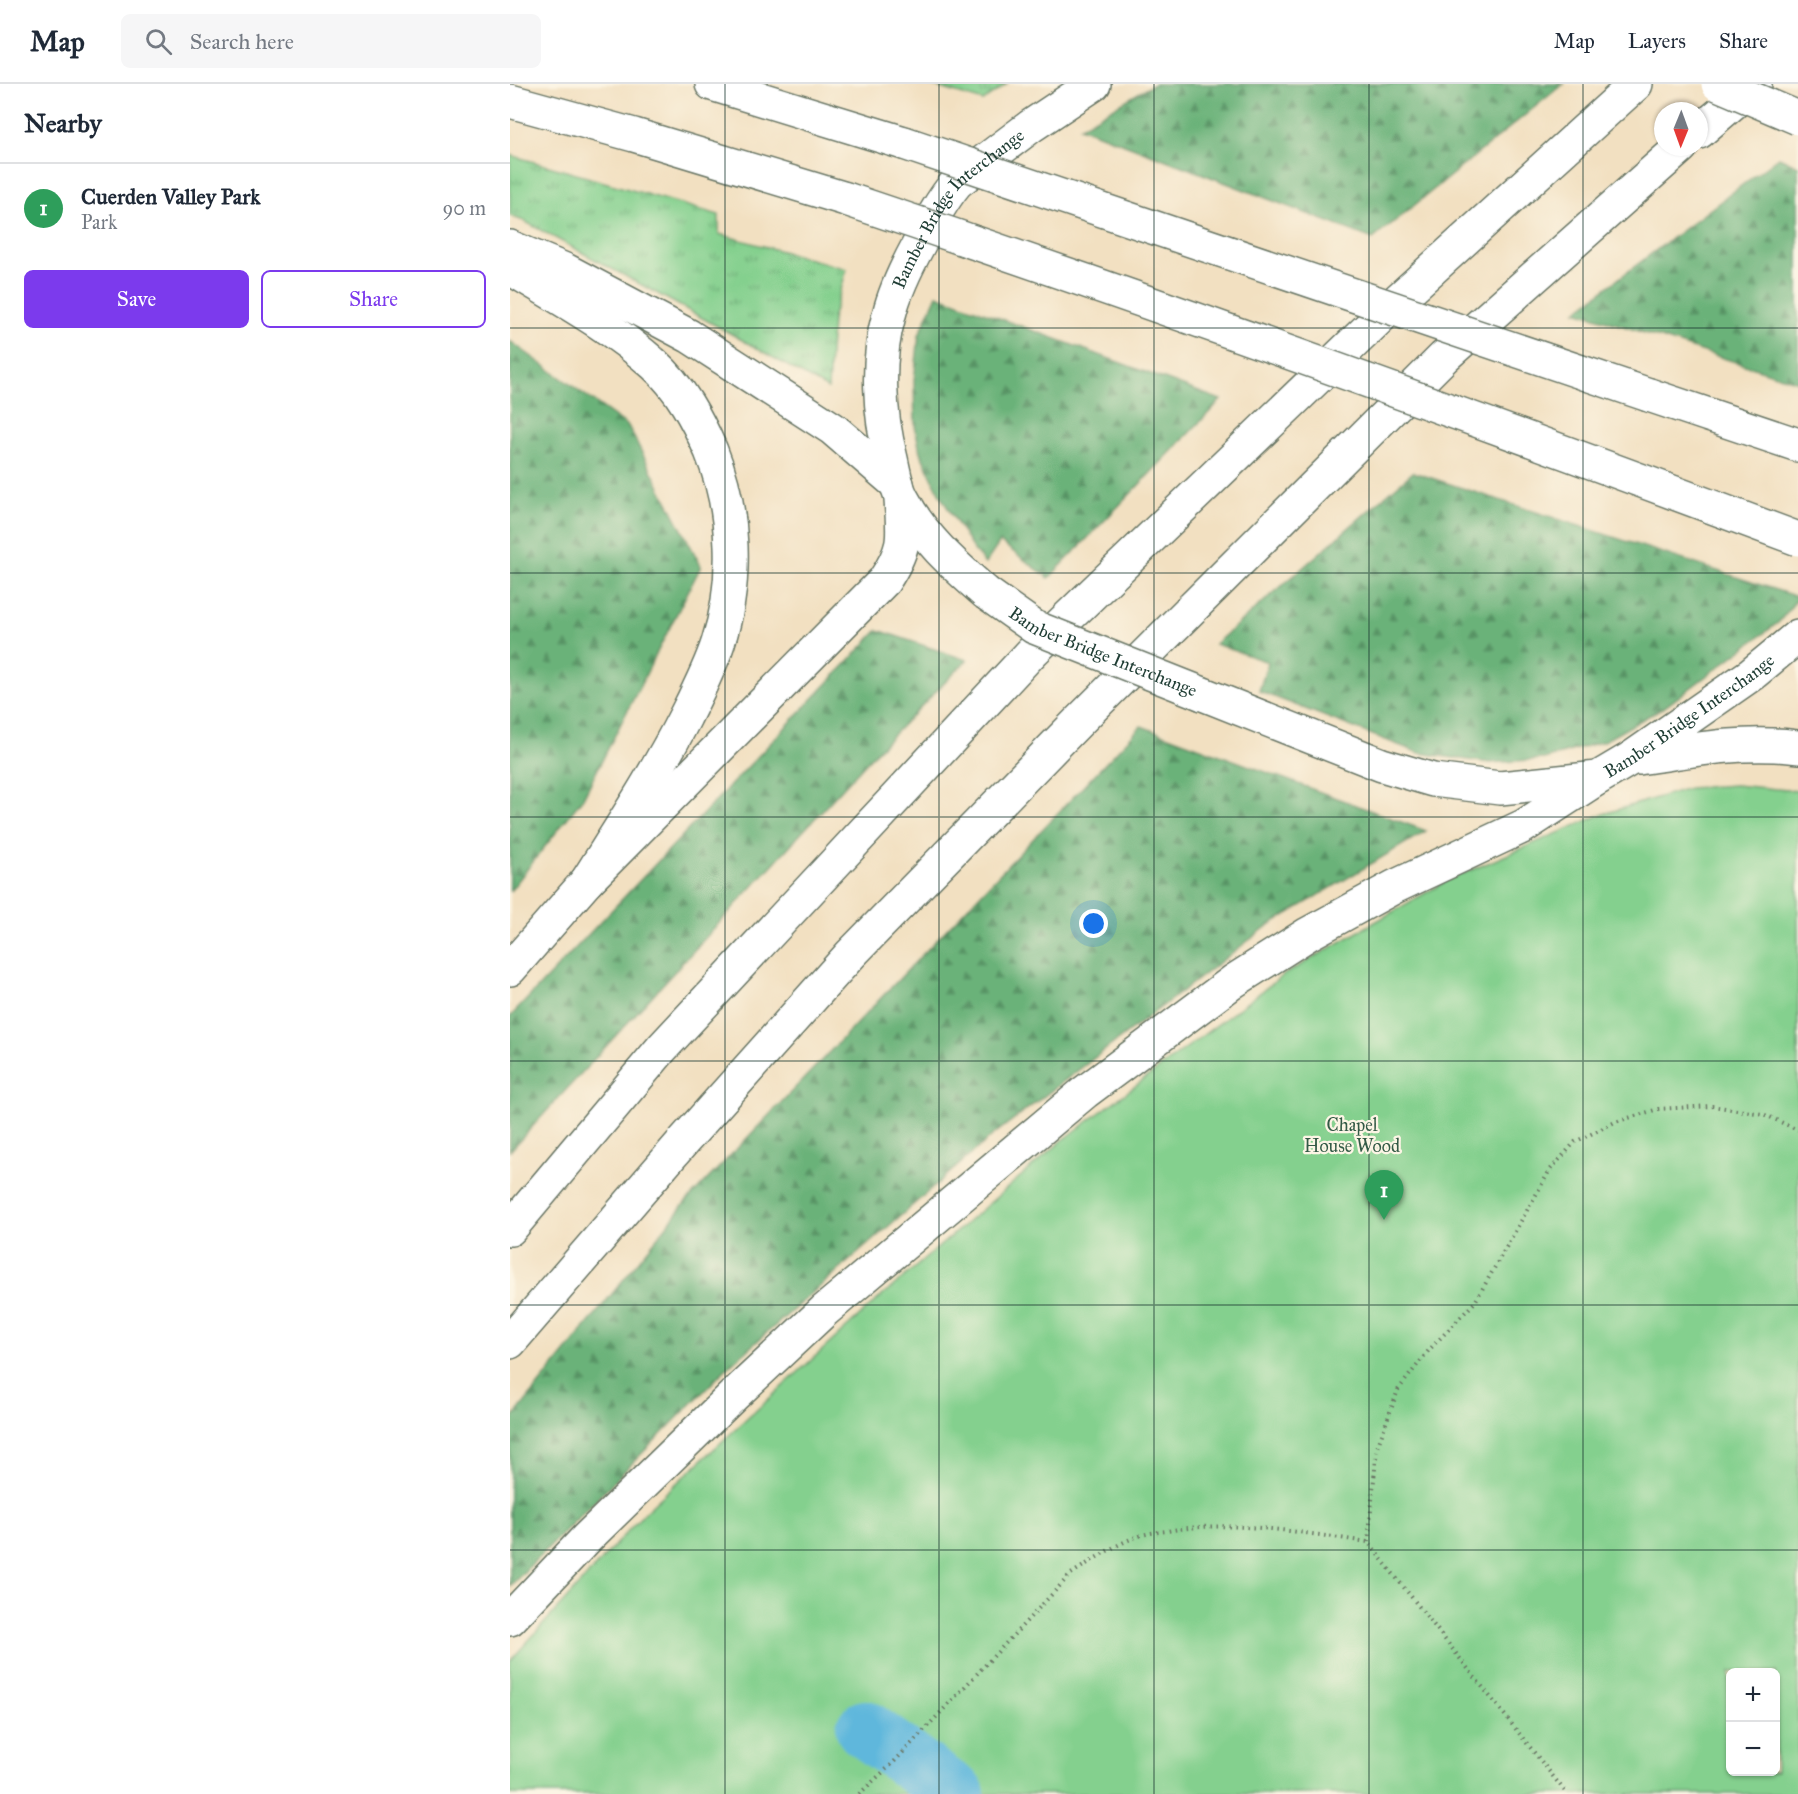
<!DOCTYPE html>
<meta charset="utf-8">
<style>
:root{--surface:#fff;--page:#f6f6f7;--text:#1f2937;--muted:#747a83;--line:#e0e1e3;--accent:#7c3aed}
body{margin:0;font-family:"IM FELL Great Primer",serif;background:var(--page);color:var(--text)}
.controls{position:absolute;right:18px;bottom:18px;display:grid;overflow:hidden;border-radius:9px;box-shadow:0 2px 4px #0004}
.controls button{width:54px;height:54px;display:grid;place-items:center;padding:0;border:0;border-bottom:2px solid var(--line);background:var(--surface);color:var(--text);font:30px sans-serif}
.compass{position:absolute;left:1144px;top:18px;width:54px;height:54px;border-radius:50%;background:var(--surface);box-shadow:0 2px 4px #0004;rotate:181deg}
.you{position:absolute;left:584px;top:840px;width:21px;height:21px;margin:-15px;border:4px solid #fff;border-radius:50%;background:#1a73e8;box-shadow:0 0 0 9px #1a73e833}
.badge{display:grid;place-items:center;width:39px;height:39px;border-radius:50%;background:var(--accent);color:#fff;font-size:20px;font-weight:700}
.pin{position:absolute;translate:-50% -50px;filter:drop-shadow(0 2px 3px #0008)}
.pin::after{content:'';position:absolute;top:32px;width:21px;height:18px;background:inherit;clip-path:polygon(0 0,100% 0,50% 100%)}
.list{margin:0;padding:0;list-style:none}
h2{display:flex;justify-content:space-between;align-items:center;height:78px;margin:0;padding:0 24px;font-size:26px}
h2 small{font-size:20px;font-weight:400;color:var(--muted)}
.list li{display:grid;grid-template-columns:39px 1fr auto;gap:18px;align-items:center;box-sizing:border-box;height:90px;padding:0 24px;border-top:2px solid var(--line)}
.list b{display:block;font-size:22px;white-space:nowrap}
.list p{margin:0;font-size:20px;white-space:nowrap;color:var(--muted)}
.list em{font-size:20px;font-style:normal;color:var(--muted)}
.actions{display:flex;gap:12px;padding:18px 24px}
.actions a{flex:1;padding:14px 0;border:2px solid var(--accent);border-radius:9px;text-align:center;font-size:21px;color:var(--accent)}
.actions .main{background:var(--accent);color:#fff}
.icon{flex:none;width:33px;height:33px;fill:none;stroke:currentColor;stroke-width:2;stroke-linecap:round;stroke-linejoin:round}
.map{position:relative;flex:none;width:1288px;height:1710px;overflow:hidden}
header{display:flex;align-items:center;gap:36px;box-sizing:border-box;height:84px;padding:0 30px;background:var(--surface);border-bottom:2px solid var(--line)}
header strong{font-size:28px}
nav{display:flex;gap:33px;margin-inline-start:auto;font-size:21px}
.search{width:420px;height:54px;background:var(--page);display:flex;align-items:center;gap:15px;box-sizing:border-box;padding:0 21px;border-radius:9px;color:var(--muted);font-size:22px}
main{display:flex}
aside{flex:1;background:var(--surface)}
.map>svg:first-child{display:block}
.grass{fill:url(#grass-tufts);stroke:#528661;stroke-width:1.5}
.forest{fill:url(#forest-firs);stroke:#457856;stroke-width:1.5}
.green{fill:#84d08e;stroke:#528661;stroke-width:1.5;fill-rule:evenodd}
.lines{fill:none;stroke-linecap:round;stroke-linejoin:round}
.river{stroke:#5fb7dc;stroke-width:58}
.motorway-casing{stroke:#697665;stroke-width:36}
.path{stroke:#697665;stroke-width:4;stroke-dasharray:1.5 4.5;stroke-linecap:butt}
.motorway{stroke:#fff;stroke-width:33}
.motorway-bridge-casing{stroke:#697665;stroke-width:36;stroke-linecap:butt}
.motorway-bridge{stroke:#fff;stroke-width:33}
.grid{fill:none;stroke:#1f3d34;stroke-width:1.5;stroke-opacity:0.55}
.labels{text-anchor:middle;dominant-baseline:central;stroke-width:4.5;stroke-linejoin:round;paint-order:stroke}
.street-label{font-size:18px;fill:#1f3d34;stroke:#fcf5e5}
.park-label{font-size:18px;fill:#335a46;stroke:#fcf5e5}
</style>
<header>
<strong>Map</strong>
<div class="search"><svg class="icon" aria-label="search" viewBox="0 0 24 24"><circle cx="10" cy="10" r="6"/><path d="M15 15l6 6"/></svg>Search here</div>
<nav><a>Map</a><a>Layers</a><a>Share</a></nav>
</header>
<main>
<aside>
<h2>Nearby<small></small></h2>
<ul class="list">
<li><span class="badge" style="background:#2e9e5b">1</span><div><b>Cuerden Valley Park</b><p>Park</p></div><em>90 m</em></li>
</ul>
<div class="actions"><a class="main">Save</a><a>Share</a></div>
</aside>
<div class="map">
<svg width="1288" height="1710" viewBox="0 0 1288 1710">
<defs>
<pattern id="grass-tufts" width="24" height="20" patternUnits="userSpaceOnUse" patternTransform="scale(1.5)"><rect width="24" height="20" fill="#84d08e"/><path d="M3 7l-1-3M5 7V3M7 7l1-3M15 17l-1-3M17 17v-4M19 17l1-3" fill="none" stroke="#6baa75"/></pattern>
<pattern id="forest-firs" width="22" height="20" patternUnits="userSpaceOnUse" patternTransform="scale(1.5)"><rect width="22" height="20" fill="#6bb279"/><path d="M5 1l3.5 6h-7zM16 11l3.5 6h-7z" fill="#579264"/></pattern>
</defs>
<rect width="100%" height="100%" fill="#fcf5e5"/>
<filter id="ink" filterUnits="userSpaceOnUse"><feTurbulence type="fractalNoise" baseFrequency=".0167" numOctaves="2"/><feDisplacementMap in="SourceGraphic" scale="12" xChannelSelector="R" yChannelSelector="G"/><feConvolveMatrix kernelMatrix="1 2 1 2 8 2 1 2 1" color-interpolation-filters="sRGB"/></filter>
<filter id="wash" filterUnits="userSpaceOnUse"><feTurbulence type="fractalNoise" baseFrequency=".008" numOctaves="4" result="noise"/><feDisplacementMap in="SourceGraphic" scale="24" xChannelSelector="R" yChannelSelector="G"/><feGaussianBlur stdDeviation="1.35" result="paint"/><feColorMatrix in="noise" values="0 0 0 0 0 0 0 0 0 0 0 0 0 0 0 0 0 1.4 0 .05"/><feComposite in="paint" operator="in"/></filter>
<g filter="url(#wash)">
<rect width="100%" height="100%" fill="#f2e0c1"/>
<!-- grass -->
<g class="grass">
<path d="M 417,0 L 497,0 L 473,17 Z"/>
<path d="M 0,71 L 209,131 L 209,150 L 337,185 L 322,235 L 318,305 L 218,248 L 14,137 L 0,132 Z"/>
</g>
<!-- forest -->
<g class="forest">
<path d="M 644,0 L 1053,0 L 863,155 L 570,43 Z"/>
<path d="M 1269,73 L 1288,82 L 1288,298 L 1066,227 Z"/>
<path d="M 427,211 L 711,316 L 539,494 L 490,458 L 475,480 L 461,462 L 430,411 L 410,368 L 405,342 L 404,297 L 409,251 Z"/>
<path d="M 0,257 L 118,342 L 191,482 L 73,714 L 0,807 Z"/>
<path d="M 903,388 L 1288,513 L 1288,514 L 1269,538 L 1156,622 L 1094,657 L 1034,675 L 980,679 L 909,669 L 749,607 L 758,578 L 705,560 Z"/>
<path d="M 368,546 L 457,576 L 363,671 L 0,1067 L 0,933 Z"/>
<path d="M 631,642 L 916,747 L 759,841 L 483,1051 L 220,1281 L 0,1502 L 0,1337 L 175,1119 Z"/>
</g>
<!-- green -->
<path class="green" d="M 1225,701 L 1288,707 L 1288,1710 L 0,1710 L 0,1577 L 135,1428 L 366,1217 L 553,1056 L 775,890 L 938,796 L 1090,731 L 1179,704 ZM 1220,1588 L 1266,1588 L 1266,1688 L 1220,1688 Z"/>
<g class="lines">
<!-- river -->
<path class="river" d="M 355,1645 L 446,1710"/>
</g>
</g>
<g filter="url(#ink)">
<g class="lines">
<defs>
<g id="motorway">
<path d="M 202,0 L 394,59"/>
<path d="M 0,17 L 124,51 L 336,115"/>
<path d="M 1189,48 L 1245,0"/>
<path d="M 0,163 L 55,186 L 179,252 L 323,345 L 387,400"/>
<path d="M 0,184 C 49,214 101,242 144,280 C 170,303 187,335 201,367 C 225,426 228,497 208,559 C 200,584 187,609 175,633 C 146,690 111,743 77,797"/>
<path d="M 1139,311 L 1288,361"/>
<path id="s1" d="M 476,509 C 444,481 412,453 392,414 C 386,403 384,388 381,375 C 369,329 366,277 379,231 C 385,206 397,182 409,160 C 420,138 431,117 447,98 L 521,42 L 584,0"/>
<path id="s2" d="M 693,610 L 872,681 L 923,696 L 990,704 L 1088,694 L 1120,675 L 1242,590 L 1288,552"/>
<path d="M 1129,674 C 1181,666 1235,656 1288,663"/>
<path d="M 0,885 L 77,797 L 374,497 C 396,464 394,455 391,416"/>
<path d="M 0,1145 L 152,964 L 524,566 L 888,216 L 1126,0"/>
<path d="M 0,1258 L 171,1060 L 341,870 L 569,637 L 934,273 L 1171,63"/>
<path d="M 0,1535 L 76,1455 L 224,1311 L 314,1227 L 575,1008 L 724,897 L 798,850 L 884,803 L 1014,742 L 1088,694"/>
</g>
</defs>
<!-- motorway casing -->
<use href="#motorway" class="motorway-casing"/>
<!-- path -->
<g class="path">
<path d="M 858,1458 L 867,1364 L 888,1306 L 919,1266 L 965,1218 L 1040,1086 L 1065,1058 L 1105,1038 L 1148,1025 L 1202,1022 L 1253,1030 L 1288,1046"/>
<path d="M 349,1710 L 382,1680 L 561,1490 C 583,1476 605,1460 629,1452 C 638,1449 648,1448 657,1447 C 723,1435 792,1449 858,1458 L 1057,1710"/>
</g>
<!-- motorway -->
<use href="#motorway" class="motorway"/>
<defs>
<g id="motorway-bridge">
<path d="M 1208,0 L 1288,34"/>
<path d="M 394,59 L 1139,311"/>
<path d="M 336,115 C 656,222 973,337 1288,455"/>
<path id="s3" d="M 476,509 L 524,543 L 693,610"/>
</g>
</defs>
<!-- motorway-bridge casing -->
<use href="#motorway-bridge" class="motorway-bridge-casing"/>
<!-- motorway-bridge -->
<use href="#motorway-bridge" class="motorway-bridge"/>
</g>
</g>
<!-- grid -->
<path class="grid" d="M 215,0 L 215,1710M 429,0 L 429,1710M 644,0 L 644,1710M 859,0 L 859,1710M 1073,0 L 1073,1710M 0,244 L 1288,244M 0,489 L 1288,489M 0,733 L 1288,733M 0,977 L 1288,977M 0,1221 L 1288,1221M 0,1466 L 1288,1466"/>
<g class="labels">
<!-- street labels -->
<g class="street-label">
<text stroke="none"><textPath href="#s1" startOffset="444">Bamber Bridge Interchange</textPath></text>
<text stroke="none"><textPath href="#s3" startOffset="132">Bamber Bridge Interchange</textPath></text>
<text stroke="none"><textPath href="#s2" startOffset="522">Bamber Bridge Interchange</textPath></text>
</g>
<!-- park labels -->
<g class="park-label">
<text x="842" y="1041">Chapel<tspan x="842" dy="21">House Wood</tspan></text>
</g>
</g>
</svg>
<div class="controls">
<button>+</button>
<button>−</button>
</div>
<svg class="compass" viewBox="-18 -18 36 36"><path d="M0-13l5 13h-10z" fill="#e53935"/><path d="M0 13l5-13h-10z" fill="#747a83"/></svg>
<div class="you"></div>
<div class="pin badge" style="left:874px;top:1136px;background:#2e9e5b">1</div>
</div>
</main>
